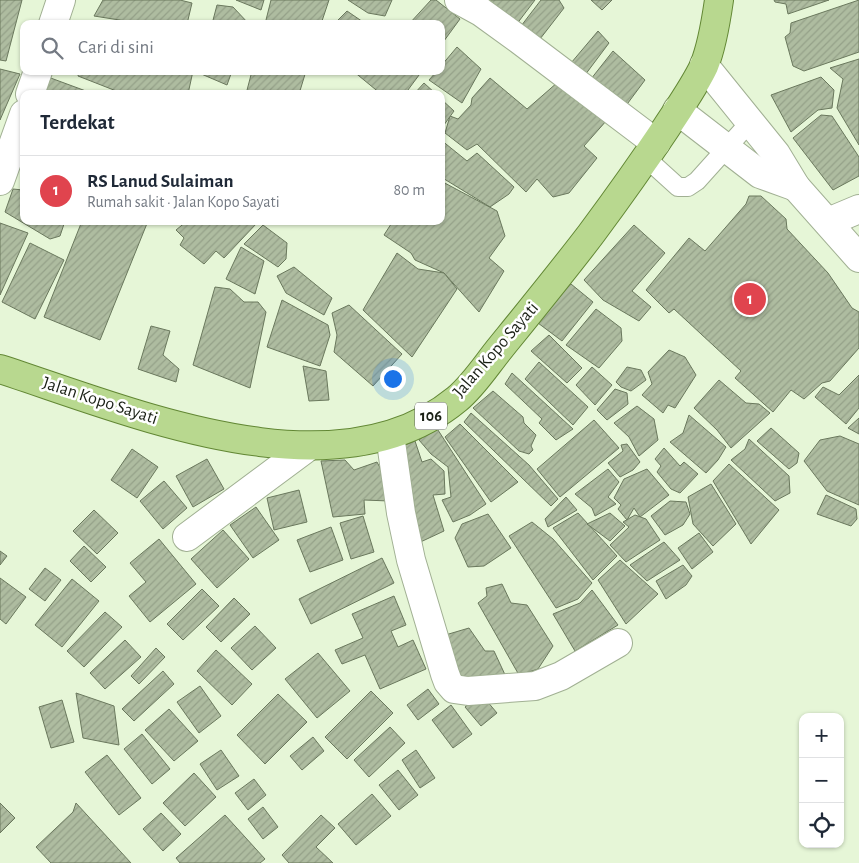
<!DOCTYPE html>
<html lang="id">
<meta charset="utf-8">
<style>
:root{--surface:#fff;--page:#f6f6f7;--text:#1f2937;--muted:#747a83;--line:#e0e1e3;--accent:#5651c9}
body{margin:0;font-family:"Alegreya Sans",sans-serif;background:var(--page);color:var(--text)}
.controls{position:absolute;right:15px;bottom:15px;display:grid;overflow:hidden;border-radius:10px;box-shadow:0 1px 4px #0004}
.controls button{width:45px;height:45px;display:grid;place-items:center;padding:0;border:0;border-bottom:1px solid var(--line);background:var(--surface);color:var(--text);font:25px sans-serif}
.you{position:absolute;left:392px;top:378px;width:18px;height:18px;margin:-12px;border:4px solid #fff;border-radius:50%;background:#1a73e8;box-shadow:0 0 0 8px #1a73e833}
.badge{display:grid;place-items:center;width:32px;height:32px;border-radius:50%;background:var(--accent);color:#fff;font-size:16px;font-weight:700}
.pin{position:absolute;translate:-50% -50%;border:2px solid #fff;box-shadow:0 1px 5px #0006}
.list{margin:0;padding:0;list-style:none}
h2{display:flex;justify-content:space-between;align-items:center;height:65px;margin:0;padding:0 20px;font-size:21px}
h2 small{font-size:16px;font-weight:400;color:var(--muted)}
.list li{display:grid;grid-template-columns:32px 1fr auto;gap:15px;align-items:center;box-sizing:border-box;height:70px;padding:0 20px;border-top:1px solid var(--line)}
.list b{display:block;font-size:19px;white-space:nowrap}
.list p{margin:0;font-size:16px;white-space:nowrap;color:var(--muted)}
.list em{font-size:16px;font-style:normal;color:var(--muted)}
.icon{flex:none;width:28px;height:28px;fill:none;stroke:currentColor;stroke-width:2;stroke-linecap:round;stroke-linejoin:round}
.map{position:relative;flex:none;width:859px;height:863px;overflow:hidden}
.search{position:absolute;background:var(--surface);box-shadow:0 1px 4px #0004;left:20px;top:20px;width:425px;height:55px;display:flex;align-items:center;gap:12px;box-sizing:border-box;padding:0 18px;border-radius:10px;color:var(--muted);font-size:19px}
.panel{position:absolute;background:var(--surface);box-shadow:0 1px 4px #0004;left:20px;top:90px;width:425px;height:135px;border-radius:10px}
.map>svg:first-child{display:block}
.building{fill:url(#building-hatch);stroke:#6a785d}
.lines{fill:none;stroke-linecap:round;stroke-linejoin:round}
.service-casing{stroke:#a1b093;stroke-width:20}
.minor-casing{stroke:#a1b093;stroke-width:30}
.primary-casing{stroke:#628734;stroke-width:30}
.service{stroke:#fff;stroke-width:18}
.minor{stroke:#fff;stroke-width:28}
.primary{stroke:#b8d88f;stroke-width:28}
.labels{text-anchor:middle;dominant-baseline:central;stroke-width:5;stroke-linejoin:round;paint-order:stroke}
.shield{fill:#fff;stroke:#5f635b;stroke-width:1}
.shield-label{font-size:16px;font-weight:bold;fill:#1a2015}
.street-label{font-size:18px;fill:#1a2015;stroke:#fff}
</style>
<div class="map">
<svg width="859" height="863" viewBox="0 0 859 863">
<defs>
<pattern id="building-hatch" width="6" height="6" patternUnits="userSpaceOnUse" patternTransform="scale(1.25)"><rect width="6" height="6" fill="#aebca0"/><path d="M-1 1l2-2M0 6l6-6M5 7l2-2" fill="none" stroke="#95a189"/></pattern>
</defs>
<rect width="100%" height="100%" fill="#e6f6d7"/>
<!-- building -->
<g class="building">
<path d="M 0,0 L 22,0 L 6,61 L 0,60 Z"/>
<path d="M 103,0 L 180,0 L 192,3 L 187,24 L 145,24 L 94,16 Z"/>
<path d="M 236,0 L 264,0 L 261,10 Z"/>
<path d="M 271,0 L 329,0 L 321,24 L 265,24 Z"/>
<path d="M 348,0 L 392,0 L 385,16 L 368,13 Z"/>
<path d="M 431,0 L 436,0 L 460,19 L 441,45 L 441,24 L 409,24 Z"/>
<path d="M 476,0 L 535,0 L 513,29 Z"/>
<path d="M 541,0 L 559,0 L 564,8 L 540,39 L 521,26 Z"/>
<path d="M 591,0 L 612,0 L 602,10 Z"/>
<path d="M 774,0 L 829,0 L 788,14 L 786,4 L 775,2 Z"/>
<path d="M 859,0 L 859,52 L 804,71 L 793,66 L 785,37 L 790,33 L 791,23 Z"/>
<path d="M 217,5 L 233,7 L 249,24 L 212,24 Z"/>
<path d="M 347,11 L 366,24 L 334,24 Z"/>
<path d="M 598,31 L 609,43 L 585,75 L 571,63 Z"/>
<path d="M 457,47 L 481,69 L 462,103 L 429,80 L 437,71 L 441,71 L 441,66 Z"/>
<path d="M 613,51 L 645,80 L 622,111 L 587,84 Z"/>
<path d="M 859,59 L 859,145 L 837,108 L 843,79 L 830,68 Z"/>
<path d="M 0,69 L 20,74 L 0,120 Z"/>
<path d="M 79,71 L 193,71 L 188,94 L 124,94 L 78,76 Z"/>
<path d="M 199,71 L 232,71 L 227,85 L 199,73 Z"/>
<path d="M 252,71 L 306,71 L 299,94 L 246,94 Z"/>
<path d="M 353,71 L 422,71 L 405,94 L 381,94 Z"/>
<path d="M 48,77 L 94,94 L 41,94 Z"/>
<path d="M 821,77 L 834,90 L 832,108 L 818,110 L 791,132 L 771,95 Z"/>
<path d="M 490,78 L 527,109 L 558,82 L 607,120 L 584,146 L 597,158 L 569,193 L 553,197 L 537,179 L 526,192 L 477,144 L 467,150 L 445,133 L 450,116 L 458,119 L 471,105 L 472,98 Z"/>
<path d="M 424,83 L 436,94 L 414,94 Z"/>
<path d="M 441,99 L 454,111 L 441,129 Z"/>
<path d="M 821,115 L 832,116 L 859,157 L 859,176 L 833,190 L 793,138 Z"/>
<path d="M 441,140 L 467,161 L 477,153 L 514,187 L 509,194 L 490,207 L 441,177 Z"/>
<path d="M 441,181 L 497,211 L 505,236 L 489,258 L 504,271 L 479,312 L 444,273 L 415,260 L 411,253 L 384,235 L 393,221 L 441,221 Z"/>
<path d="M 24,187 L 24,221 L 65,221 L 60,236 L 50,239 L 5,212 L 13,189 L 23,190 Z"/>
<path d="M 749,196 L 761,196 L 786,219 L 787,229 L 828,273 L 852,308 L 859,312 L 859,348 L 830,381 L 822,383 L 804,399 L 791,390 L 773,412 L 735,378 L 741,371 L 674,309 L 669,313 L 646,290 L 689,238 L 705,251 L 746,204 Z"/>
<path d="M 82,221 L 148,221 L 100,340 L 44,317 Z"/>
<path d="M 187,221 L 255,221 L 257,223 L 224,258 L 216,251 L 204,264 L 180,245 L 184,238 L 176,230 Z"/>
<path d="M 0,223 L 28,233 L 0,295 Z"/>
<path d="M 263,225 L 287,243 L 286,259 L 278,267 L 244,244 Z"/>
<path d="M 634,225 L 665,253 L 632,291 L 651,307 L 639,321 L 603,300 L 584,280 Z"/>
<path d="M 30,243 L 64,260 L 35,319 L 2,302 Z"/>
<path d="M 241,247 L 264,261 L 255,294 L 226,279 Z"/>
<path d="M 397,253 L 418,269 L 444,273 L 457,289 L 412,357 L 363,310 Z"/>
<path d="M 294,267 L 332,298 L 324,315 L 286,293 L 277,276 Z"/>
<path d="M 571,284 L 593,302 L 562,341 L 538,323 L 563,286 Z"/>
<path d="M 215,287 L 230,289 L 244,302 L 258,302 L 266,312 L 250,388 L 193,365 Z"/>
<path d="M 282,300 L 328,325 L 330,335 L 320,366 L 267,347 Z"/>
<path d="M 349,305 L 402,354 L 373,386 L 334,352 L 337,335 L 332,313 Z"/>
<path d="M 596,309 L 621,328 L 622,341 L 599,368 L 566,345 Z"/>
<path d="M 151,326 L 170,331 L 163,355 L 179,369 L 176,382 L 138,369 Z"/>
<path d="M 549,335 L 582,368 L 567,383 L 531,351 Z"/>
<path d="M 669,350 L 685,357 L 696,375 L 675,408 L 668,405 L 663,413 L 642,395 L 652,384 L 648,372 Z"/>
<path d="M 539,362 L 588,407 L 573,425 L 525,379 Z"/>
<path d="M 303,366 L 326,371 L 329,400 L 309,401 Z"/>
<path d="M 592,367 L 612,385 L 595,405 L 576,385 Z"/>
<path d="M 627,367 L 641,370 L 646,380 L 631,391 L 621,387 L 616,382 Z"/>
<path d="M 512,373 L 573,429 L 556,440 L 539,423 L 542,419 L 505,384 Z"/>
<path d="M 859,375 L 859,408 L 846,424 L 815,397 L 823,387 L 839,395 Z"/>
<path d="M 719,380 L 746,403 L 759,404 L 770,413 L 731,448 L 717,430 L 694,408 Z"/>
<path d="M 615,389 L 627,393 L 628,404 L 607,420 L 597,410 Z"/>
<path d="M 493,391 L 523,417 L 524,423 L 536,435 L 531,446 L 533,450 L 529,454 L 519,451 L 473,408 Z"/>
<path d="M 637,406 L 654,419 L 658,440 L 639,456 L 629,437 L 614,423 Z"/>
<path d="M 471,413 L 529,465 L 558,499 L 551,506 L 464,422 Z"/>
<path d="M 689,415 L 726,447 L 718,460 L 706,473 L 670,442 L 683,433 Z"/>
<path d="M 859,418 L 859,434 L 848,428 Z"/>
<path d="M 594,420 L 619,448 L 560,497 L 537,469 Z"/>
<path d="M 460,424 L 518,482 L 491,502 L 445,437 Z"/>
<path d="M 436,427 L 486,504 L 470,515 L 453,522 L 442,500 L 451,497 L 448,467 L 431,454 L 419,440 Z"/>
<path d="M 771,428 L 799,453 L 797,463 L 789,469 L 757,441 Z"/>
<path d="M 840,436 L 859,444 L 859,505 L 827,491 L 804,461 L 820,440 Z"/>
<path d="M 749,439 L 789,476 L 790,493 L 775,501 L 731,460 L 745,449 Z"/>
<path d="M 415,441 L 422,462 L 431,459 L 444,471 L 445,494 L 433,495 L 444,531 L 414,545 L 398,448 Z"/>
<path d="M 627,444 L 640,462 L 633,470 L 620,477 L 608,463 L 623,451 L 621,445 Z"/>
<path d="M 664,448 L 680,466 L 684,462 L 698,474 L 680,493 L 671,489 L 657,472 L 661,466 L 655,459 Z"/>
<path d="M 132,449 L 158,467 L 137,498 L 111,480 Z"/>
<path d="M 207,459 L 224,489 L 193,507 L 176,476 Z"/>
<path d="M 345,460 L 354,470 L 377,462 L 389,485 L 389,501 L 364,500 L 365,514 L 333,517 L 321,461 Z"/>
<path d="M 729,464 L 779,510 L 751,544 L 713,481 Z"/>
<path d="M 608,469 L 619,482 L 608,497 L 616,504 L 595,516 L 592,508 L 575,494 Z"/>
<path d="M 647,469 L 669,495 L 640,517 L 634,508 L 627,520 L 618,509 L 621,505 L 614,498 L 624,479 Z"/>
<path d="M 164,481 L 187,508 L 163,529 L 140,501 Z"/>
<path d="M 711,484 L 736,524 L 713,546 L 693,524 L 688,497 Z"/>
<path d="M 299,490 L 307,522 L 274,530 L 267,498 Z"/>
<path d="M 826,495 L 856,509 L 857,519 L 851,526 L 817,514 Z"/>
<path d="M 566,497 L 577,510 L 548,527 L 545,519 Z"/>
<path d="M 670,501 L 686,502 L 690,514 L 683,525 L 665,535 L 651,516 Z"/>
<path d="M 256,507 L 279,540 L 253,558 L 230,525 Z"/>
<path d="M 94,510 L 118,533 L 97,554 L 73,531 Z"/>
<path d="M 578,513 L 617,556 L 593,580 L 553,528 Z"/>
<path d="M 610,513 L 625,526 L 610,541 L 587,524 Z"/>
<path d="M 488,514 L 511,548 L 484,566 L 468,567 L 455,538 L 462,524 Z"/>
<path d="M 635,515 L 646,519 L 660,540 L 626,562 L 610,545 L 629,527 L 623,522 Z"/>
<path d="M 363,516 L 374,552 L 351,559 L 340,523 Z"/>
<path d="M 532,522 L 553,539 L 592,583 L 578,599 L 556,608 L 509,536 Z"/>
<path d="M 331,527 L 343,560 L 310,572 L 297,540 Z"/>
<path d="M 223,530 L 249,559 L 217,588 L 191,559 Z"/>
<path d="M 699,533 L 713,552 L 692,569 L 678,548 Z"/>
<path d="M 159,539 L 196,584 L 150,622 L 129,596 L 146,582 L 130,563 Z"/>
<path d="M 664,542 L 680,560 L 647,581 L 630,565 Z"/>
<path d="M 84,546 L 106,567 L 91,582 L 70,561 Z"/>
<path d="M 0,551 L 7,556 L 0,565 Z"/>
<path d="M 382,558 L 394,583 L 311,624 L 299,599 Z"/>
<path d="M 620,560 L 658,594 L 626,624 L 598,580 Z"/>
<path d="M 683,565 L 692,576 L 686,585 L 666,599 L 656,581 Z"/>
<path d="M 45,568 L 61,580 L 45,601 L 29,589 Z"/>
<path d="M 0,578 L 26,597 L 6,624 L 0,619 Z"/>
<path d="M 72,579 L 99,601 L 62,647 L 35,625 Z"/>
<path d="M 502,584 L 511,603 L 527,605 L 553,646 L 538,669 L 519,675 L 478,603 L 487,596 L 486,588 Z"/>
<path d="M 202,589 L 219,606 L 183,640 L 167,624 Z"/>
<path d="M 592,590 L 618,625 L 575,651 L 553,614 L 580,603 Z"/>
<path d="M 394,596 L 406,625 L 391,631 L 398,647 L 413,640 L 426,669 L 380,689 L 365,655 L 342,664 L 335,650 L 363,638 L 352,614 Z"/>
<path d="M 234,598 L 250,614 L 221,642 L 206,627 Z"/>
<path d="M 105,612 L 122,627 L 84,667 L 67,651 Z"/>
<path d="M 255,626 L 276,648 L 252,670 L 231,648 Z"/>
<path d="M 469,628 L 485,651 L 494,651 L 507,679 L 457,681 L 442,636 Z"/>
<path d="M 125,640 L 141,657 L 105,689 L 90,673 Z"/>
<path d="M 156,648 L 165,657 L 139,684 L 131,676 Z"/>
<path d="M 216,650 L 252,684 L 232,705 L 197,671 Z"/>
<path d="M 318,653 L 350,691 L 317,718 L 285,679 Z"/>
<path d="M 163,671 L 174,684 L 134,721 L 122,709 Z"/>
<path d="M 200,686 L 221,716 L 199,733 L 177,702 Z"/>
<path d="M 428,689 L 439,704 L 418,720 L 407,705 Z"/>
<path d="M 371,691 L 393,713 L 347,759 L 325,737 Z"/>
<path d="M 76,693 L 114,706 L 119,745 L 83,738 Z"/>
<path d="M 278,694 L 307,722 L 265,764 L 237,735 Z"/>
<path d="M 481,694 L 497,713 L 481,726 L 465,707 Z"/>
<path d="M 62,700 L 74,742 L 51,748 L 39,707 Z"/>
<path d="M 451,705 L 472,734 L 453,748 L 432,720 Z"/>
<path d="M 169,709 L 198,741 L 174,761 L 145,730 Z"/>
<path d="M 390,727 L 405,743 L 369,777 L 354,760 Z"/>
<path d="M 142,734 L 170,769 L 152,784 L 124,749 Z"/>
<path d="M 313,737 L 324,751 L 302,770 L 290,756 Z"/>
<path d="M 221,750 L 239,776 L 217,790 L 200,764 Z"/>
<path d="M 416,750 L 435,778 L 420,788 L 402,760 Z"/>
<path d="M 107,755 L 141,798 L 119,815 L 85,772 Z"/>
<path d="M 398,770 L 418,795 L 399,810 L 379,785 Z"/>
<path d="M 194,773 L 216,797 L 185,826 L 163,803 Z"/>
<path d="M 254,779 L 266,795 L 248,810 L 235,793 Z"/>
<path d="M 372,794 L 391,816 L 356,845 L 338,824 Z"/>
<path d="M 0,803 L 15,818 L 0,833 Z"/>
<path d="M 76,803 L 131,863 L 51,863 L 36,847 L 73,812 Z"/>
<path d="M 263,807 L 278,827 L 263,839 L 248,819 Z"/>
<path d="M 161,813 L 181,834 L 163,851 L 143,829 Z"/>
<path d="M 225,815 L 265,859 L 260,863 L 180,863 L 176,858 Z"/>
<path d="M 321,815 L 335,828 L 316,847 L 333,863 L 289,863 L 282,855 Z"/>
</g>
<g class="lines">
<defs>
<path id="service" d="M 646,158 L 678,187 L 688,187 L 697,181 L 750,122"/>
<g id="minor">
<path d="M 459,0 L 481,12 L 521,41 L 656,143"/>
<path d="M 53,24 L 61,0"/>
<path d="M 704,65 L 776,154 L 796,187 L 859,258"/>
<path d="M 30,94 L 38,71"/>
<path d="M 677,110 L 760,174 L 796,187"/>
<path d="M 0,181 L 24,114"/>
<path d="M 828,222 L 859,209"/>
<path d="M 390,435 L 401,513 L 411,560 L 445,674 L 448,682 L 454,689 L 468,691 L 535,686 L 561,676 L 618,643"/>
<path d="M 187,537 L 308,447"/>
</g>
<path id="primary" d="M 0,369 C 130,411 335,500 457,399 C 474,385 487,364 501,347 C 531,310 562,272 591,234 C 617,199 642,164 666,128 C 679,108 694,87 704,66 C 712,46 716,21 719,0"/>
</defs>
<!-- service casing -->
<use href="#service" class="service-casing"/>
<!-- minor casing -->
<use href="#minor" class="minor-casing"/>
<!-- primary casing -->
<use href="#primary" class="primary-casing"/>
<!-- service -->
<use href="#service" class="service"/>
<!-- minor -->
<use href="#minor" class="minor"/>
<!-- primary -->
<use href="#primary" class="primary"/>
</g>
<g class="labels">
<!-- shield labels -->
<rect class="shield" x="415" y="402.5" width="32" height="27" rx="4"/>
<g class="shield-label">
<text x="431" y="416">106</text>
</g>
<!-- street labels -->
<g class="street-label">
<text transform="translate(496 350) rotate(-49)">Jalan Kopo Sayati</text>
<text transform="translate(100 401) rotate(18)">Jalan Kopo Sayati</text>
</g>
</g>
</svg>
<div class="controls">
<button>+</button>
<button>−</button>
<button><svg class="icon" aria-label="locate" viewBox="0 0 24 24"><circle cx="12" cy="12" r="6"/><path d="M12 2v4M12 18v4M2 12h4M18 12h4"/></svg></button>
</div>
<div class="you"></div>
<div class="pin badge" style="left:750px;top:299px;background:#e0444e">1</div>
<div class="search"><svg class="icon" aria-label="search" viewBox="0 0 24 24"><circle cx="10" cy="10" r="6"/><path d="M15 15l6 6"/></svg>Cari di sini</div>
<section class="panel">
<h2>Terdekat<small></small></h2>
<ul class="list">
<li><span class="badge" style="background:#e0444e">1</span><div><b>RS Lanud Sulaiman</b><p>Rumah sakit · Jalan Kopo Sayati</p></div><em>80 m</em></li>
</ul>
</section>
</div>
